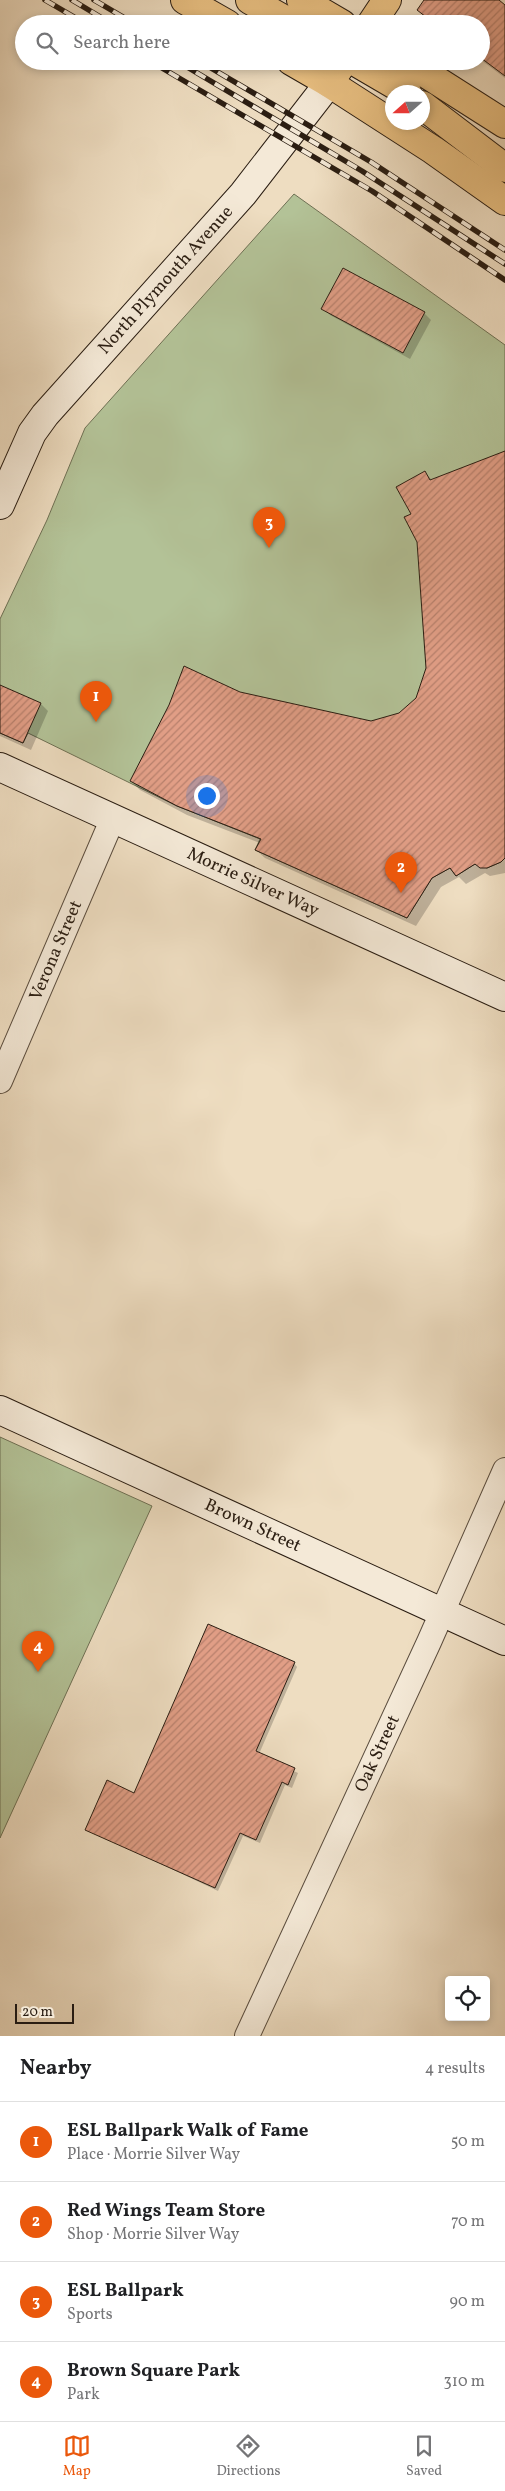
<!DOCTYPE html>
<meta charset="utf-8">
<style>
:root{--surface:#fff;--page:#f6f6f6;--text:#202124;--muted:#757577;--line:#e0e0e0;--accent:#ea580c}
body{margin:0;font-family:Vollkorn,serif;background:var(--page);color:var(--text)}
.controls{position:absolute;right:15px;bottom:15px;display:grid;overflow:hidden;border-radius:5px;box-shadow:0 2px 8px #0003}
.controls button{width:45px;height:45px;display:grid;place-items:center;padding:0;border:0;border-bottom:1px solid var(--line);background:var(--surface);color:var(--text);font:25px sans-serif}
.compass{position:absolute;left:385px;top:85px;width:45px;height:45px;border-radius:50%;background:var(--surface);box-shadow:0 2px 8px #0003;rotate:249deg}
.scale{position:absolute;left:15px;bottom:12px;width:59px;box-sizing:border-box;padding-left:5px;border:2px solid #2a1d12;border-top:0;font-size:14px;line-height:18px;white-space:nowrap;color:#2a1d12;-webkit-text-stroke:4px #f4e9d7;paint-order:stroke}
.you{position:absolute;left:206px;top:795px;width:18px;height:18px;margin:-12px;border:4px solid #fff;border-radius:50%;background:#1a73e8;box-shadow:0 0 0 8px #1a73e833}
.badge{display:grid;place-items:center;width:32px;height:32px;border-radius:50%;background:var(--accent);color:#fff;font-size:16px;font-weight:700}
.pin{position:absolute;translate:-50% -41px;filter:drop-shadow(0 1px 2px #0008)}
.pin::after{content:'';position:absolute;top:26px;width:18px;height:15px;background:inherit;clip-path:polygon(0 0,100% 0,50% 100%)}
.list{margin:0;padding:0;list-style:none}
h2{display:flex;justify-content:space-between;align-items:center;height:65px;margin:0;padding:0 20px;font-size:21px}
h2 small{font-size:16px;font-weight:400;color:var(--muted)}
.list li{display:grid;grid-template-columns:32px 1fr auto;gap:15px;align-items:center;box-sizing:border-box;height:80px;padding:0 20px;border-top:1px solid var(--line)}
.list b{display:block;font-size:19px;white-space:nowrap}
.list p{margin:0;font-size:16px;white-space:nowrap;color:var(--muted)}
.list em{font-size:16px;font-style:normal;color:var(--muted)}
.icon{flex:none;width:28px;height:28px;fill:none;stroke:currentColor;stroke-width:2;stroke-linecap:round;stroke-linejoin:round}
.map{position:relative;flex:none;width:505px;height:2036px;overflow:hidden}
.search{position:absolute;background:var(--surface);box-shadow:0 2px 8px #0003;left:15px;right:15px;top:15px;height:55px;display:flex;align-items:center;gap:12px;box-sizing:border-box;padding:0 18px;border-radius:28px;color:var(--muted);font-size:19px}
.sheet{height:385px;background:var(--surface)}
nav{display:flex;justify-content:space-around;align-items:center;box-sizing:border-box;height:70px;border-top:1px solid var(--line);background:var(--surface);font-size:14px;color:var(--muted)}
nav a{display:grid;justify-items:center;gap:2px}
nav .on{color:var(--accent)}
.map>svg:first-child{display:block}
.green{fill:#b3c297;stroke:#6e7054}
.shadow{fill:#0003}
.building{fill:url(#building-hatch);stroke:#2a1d12}
.lines{fill:none;stroke-linecap:round;stroke-linejoin:round}
.street-casing{stroke:#5b4d3e;stroke-width:26}
.secondary-casing{stroke:#2a1d12;stroke-width:30}
.primary-casing{stroke:#2a1d12;stroke-width:30}
.highway-casing{stroke:#2a1d12;stroke-width:30}
.street{stroke:#f4e9d7;stroke-width:24}
.secondary{stroke:#f4e9d7;stroke-width:28}
.primary{stroke:#e7be80;stroke-width:28}
.highway{stroke:#e7be80;stroke-width:28}
.rail-casing{stroke:#2a1d12;stroke-width:5.5}
.rail{stroke:#f4e9d7;stroke-width:4;stroke-dasharray:11;stroke-linecap:butt}
.labels{text-anchor:middle;dominant-baseline:central;stroke-width:5;stroke-linejoin:round;paint-order:stroke}
.street-label{font-size:18px;fill:#2a1d12;stroke:#f4e9d7}
</style>
<div class="map">
<svg width="505" height="2036" viewBox="0 0 505 2036">
<defs>
<pattern id="building-hatch" width="6" height="6" patternUnits="userSpaceOnUse" patternTransform="scale(1.25)"><rect width="6" height="6" fill="#e19e86"/><path d="M-1 1l2-2M0 6l6-6M5 7l2-2" fill="none" stroke="#b7806c"/></pattern>
</defs>
<rect width="100%" height="100%" fill="#eeddc1"/>
<filter id="stains"><feTurbulence type="fractalNoise" baseFrequency=".004" numOctaves="4"/><feColorMatrix values="0 0 0 0 .2 0 0 0 0 .09 0 0 0 0 .02 0 0 0 .5 -.17"/></filter>
<radialGradient id="worn" r=".72"><stop offset=".6" stop-color="#630" stop-opacity="0"/><stop offset="1" stop-color="#630" stop-opacity=".3"/></radialGradient>
<!-- green -->
<g class="green">
<path d="M 294,194 L 505,345 L 505,858 L 501,862 L 487,868 L 475,864 L 456,876 L 450,868 L 432,878 L 407,918 L 255,850 L 260,839 L 177,806 L 28,733 L 23,743 L 0,733 L 0,619 L 47,520 L 85,428 Z"/>
<path d="M 0,1437 L 152,1506 L 0,1838 Z"/>
</g>
<!-- shadow -->
<g class="shadow">
<path d="M 426,0 L 497,0 L 505,6 L 505,78 L 481,60 L 481,24 L 432,24 L 418,10 Z"/>
<path d="M 323,308 L 424,313 L 431,320 L 410,359 L 330,315 Z"/>
<path d="M 505,454 L 505,873 L 490,876 L 485,873 L 466,884 L 459,877 L 441,887 L 416,926 L 265,858 L 256,850 L 260,843 L 187,815 L 140,790 L 131,781 L 240,693 L 371,722 L 400,714 L 417,698 L 427,668 L 418,542 L 412,514 L 425,473 L 433,481 Z"/>
<path d="M 0,686 L 41,704 L 48,711 L 31,750 L 0,736 Z"/>
<path d="M 294,1663 L 297,1667 L 259,1754 L 298,1773 L 292,1788 L 285,1785 L 260,1843 L 243,1836 L 218,1891 L 87,1829 L 135,1794 Z"/>
</g>
<!-- building -->
<g class="building">
<path d="M 424,0 L 499,0 L 505,5 L 505,76 L 481,58 L 481,24 L 435,24 L 417,10 Z"/>
<path d="M 343,268 L 425,312 L 403,353 L 321,309 Z"/>
<path d="M 505,451 L 505,858 L 501,862 L 487,868 L 480,868 L 475,864 L 456,876 L 450,868 L 432,878 L 407,918 L 255,850 L 261,839 L 177,806 L 130,781 L 169,705 L 184,666 L 240,692 L 371,721 L 399,713 L 416,698 L 426,668 L 417,542 L 404,517 L 411,514 L 396,487 L 425,471 L 430,480 Z"/>
<path d="M 0,685 L 41,703 L 23,743 L 0,733 Z"/>
<path d="M 208,1624 L 295,1662 L 256,1751 L 295,1768 L 288,1785 L 282,1782 L 256,1840 L 240,1833 L 215,1888 L 85,1830 L 107,1780 L 134,1793 Z"/>
</g>
<g class="lines">
<defs>
<g id="street">
<path id="s1" d="M 0,1081 L 113,818"/>
<path id="s2" d="M 247,2036 L 429,1642 L 505,1470"/>
</g>
<g id="secondary">
<path id="s3" d="M 0,505 L 32,433 L 45,415 L 243,194 L 329,83"/>
<path id="s4" d="M 0,767 L 505,997"/>
<path id="s5" d="M 0,1410 L 505,1641"/>
</g>
<g id="primary">
<path d="M 185,0 L 227,24"/>
<path d="M 371,24 L 387,0"/>
<path d="M 291,61 L 329,83 L 344,61"/>
</g>
<g id="highway">
<path d="M 250,0 L 292,24"/>
<path d="M 301,0 L 342,24"/>
<path d="M 354,61 L 407,92"/>
<path d="M 406,61 L 505,124"/>
<path d="M 329,83 L 433,150 L 505,201"/>
<path d="M 422,105 L 505,168"/>
</g>
</defs>
<!-- street casing -->
<use href="#street" class="street-casing"/>
<!-- secondary casing -->
<use href="#secondary" class="secondary-casing"/>
<!-- primary casing -->
<use href="#primary" class="primary-casing"/>
<!-- highway casing -->
<use href="#highway" class="highway-casing"/>
<!-- street -->
<use href="#street" class="street"/>
<!-- secondary -->
<use href="#secondary" class="secondary"/>
<!-- primary -->
<use href="#primary" class="primary"/>
<!-- highway -->
<use href="#highway" class="highway"/>
<defs>
<g id="rail">
<path d="M 45,0 L 86,24"/>
<path d="M 72,0 L 112,24"/>
<path d="M 94,0 L 135,24"/>
<path d="M 150,61 L 372,191 L 505,280"/>
<path d="M 177,61 L 362,171 L 505,264"/>
<path d="M 199,61 L 371,162 L 505,250"/>
</g>
</defs>
<!-- rail casing -->
<use href="#rail" class="rail-casing"/>
<!-- rail -->
<use href="#rail" class="rail"/>
</g>
<g class="labels">
<!-- street labels -->
<g class="street-label">
<text stroke="none"><textPath href="#s3" startOffset="282">North Plymouth Avenue</textPath></text>
<text stroke="none"><textPath href="#s4" startOffset="278">Morrie Silver Way</textPath></text>
<text stroke="none"><textPath href="#s1" startOffset="142">Verona Street</textPath></text>
<text stroke="none"><textPath href="#s5" startOffset="278">Brown Street</textPath></text>
<text stroke="none"><textPath href="#s2" startOffset="311">Oak Street</textPath></text>
</g>
</g>
<rect width="100%" height="100%" filter="url(#stains)"/>
<rect width="100%" height="100%" fill="url(#worn)"/>
</svg>
<div class="controls">
<button><svg class="icon" aria-label="locate" viewBox="0 0 24 24"><circle cx="12" cy="12" r="6"/><path d="M12 2v4M12 18v4M2 12h4M18 12h4"/></svg></button>
</div>
<svg class="compass" viewBox="-18 -18 36 36"><path d="M0-13l5 13h-10z" fill="#e53935"/><path d="M0 13l5-13h-10z" fill="#757577"/></svg>
<div class="scale">20 m</div>
<div class="you"></div>
<div class="pin badge" style="left:96px;top:722px">1</div>
<div class="pin badge" style="left:401px;top:893px">2</div>
<div class="pin badge" style="left:269px;top:548px">3</div>
<div class="pin badge" style="left:38px;top:1672px">4</div>
<div class="search"><svg class="icon" aria-label="search" viewBox="0 0 24 24"><circle cx="10" cy="10" r="6"/><path d="M15 15l6 6"/></svg>Search here</div>
</div>
<section class="sheet">
<h2>Nearby<small>4 results</small></h2>
<ul class="list">
<li><span class="badge">1</span><div><b>ESL Ballpark Walk of Fame</b><p>Place · Morrie Silver Way</p></div><em>50 m</em></li>
<li><span class="badge">2</span><div><b>Red Wings Team Store</b><p>Shop · Morrie Silver Way</p></div><em>70 m</em></li>
<li><span class="badge">3</span><div><b>ESL Ballpark</b><p>Sports</p></div><em>90 m</em></li>
<li><span class="badge">4</span><div><b>Brown Square Park</b><p>Park</p></div><em>310 m</em></li>
</ul>
</section>
<nav>
<a class="on"><svg class="icon" aria-label="map" viewBox="0 0 24 24"><path d="M3 6l6-2 6 2 6-2v14l-6 2-6-2-6 2zM9 4v14M15 6v14"/></svg>Map</a>
<a><svg class="icon" aria-label="directions" viewBox="0 0 24 24"><path d="M12 3l9 9-9 9-9-9zM9 14v-3h6M13 9l2 2-2 2"/></svg>Directions</a>
<a><svg class="icon" aria-label="saved" viewBox="0 0 24 24"><path d="M7 4h10v16l-5-4-5 4z"/></svg>Saved</a>
</nav>
